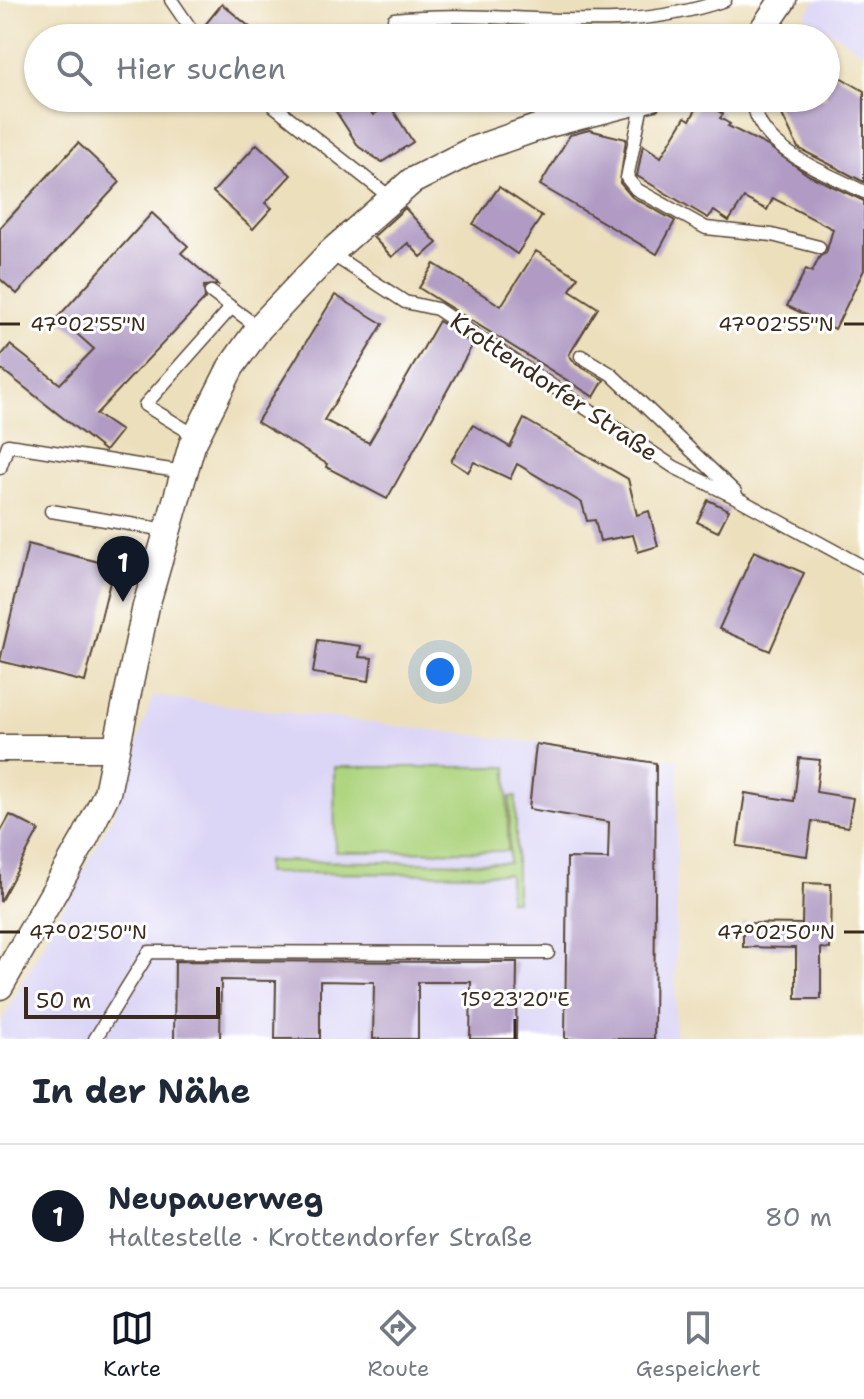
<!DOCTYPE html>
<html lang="de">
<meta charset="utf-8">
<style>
:root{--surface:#fff;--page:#f6f6f7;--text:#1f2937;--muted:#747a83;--line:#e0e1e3;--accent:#111827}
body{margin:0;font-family:"Shantell Sans",sans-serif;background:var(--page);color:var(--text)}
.scale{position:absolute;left:24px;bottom:20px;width:196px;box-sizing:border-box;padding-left:8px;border:4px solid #3b2a1e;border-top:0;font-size:22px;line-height:28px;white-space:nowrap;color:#3b2a1e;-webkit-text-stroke:6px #fff;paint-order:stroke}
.you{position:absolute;left:440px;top:672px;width:28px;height:28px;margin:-20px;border:6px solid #fff;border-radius:50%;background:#1a73e8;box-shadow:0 0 0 12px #1a73e833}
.badge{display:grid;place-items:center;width:52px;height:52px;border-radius:50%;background:var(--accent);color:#fff;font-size:26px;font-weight:700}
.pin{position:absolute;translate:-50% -66px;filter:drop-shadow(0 2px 4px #0008)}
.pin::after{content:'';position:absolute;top:42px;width:28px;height:24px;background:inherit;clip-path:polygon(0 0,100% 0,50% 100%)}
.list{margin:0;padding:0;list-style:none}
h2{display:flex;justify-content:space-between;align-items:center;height:104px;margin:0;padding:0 32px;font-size:34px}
h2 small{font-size:26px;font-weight:400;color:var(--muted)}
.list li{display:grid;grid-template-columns:52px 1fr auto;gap:24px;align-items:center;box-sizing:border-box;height:144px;padding:0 32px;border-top:2px solid var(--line)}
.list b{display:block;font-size:30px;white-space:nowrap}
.list p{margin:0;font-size:26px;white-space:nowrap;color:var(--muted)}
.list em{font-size:26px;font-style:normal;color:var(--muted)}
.icon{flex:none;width:44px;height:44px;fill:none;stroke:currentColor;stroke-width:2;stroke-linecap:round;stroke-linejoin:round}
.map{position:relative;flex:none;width:864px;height:1039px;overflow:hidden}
.search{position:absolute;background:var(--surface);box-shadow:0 2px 6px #0004;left:24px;right:24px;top:24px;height:88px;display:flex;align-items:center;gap:20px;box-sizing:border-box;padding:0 28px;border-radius:44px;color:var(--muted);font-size:30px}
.sheet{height:248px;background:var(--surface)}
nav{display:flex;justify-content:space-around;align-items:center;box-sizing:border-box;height:112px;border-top:2px solid var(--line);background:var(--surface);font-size:22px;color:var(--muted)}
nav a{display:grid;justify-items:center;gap:4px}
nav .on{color:var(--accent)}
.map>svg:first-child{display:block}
.built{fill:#dcd6f6}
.green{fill:#add47e;stroke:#747f4e;stroke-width:2}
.building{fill:#b19bc4}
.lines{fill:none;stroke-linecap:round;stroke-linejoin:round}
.lane-casing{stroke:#564536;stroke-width:15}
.street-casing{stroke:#564536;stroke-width:29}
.lane{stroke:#fff;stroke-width:12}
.street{stroke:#fff;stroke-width:26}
.ticks{fill:none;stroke:#3b2a1e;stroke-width:3}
.labels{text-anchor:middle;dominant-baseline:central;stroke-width:6;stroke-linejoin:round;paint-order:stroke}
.street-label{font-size:24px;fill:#3b2a1e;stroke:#fff}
.ticks-label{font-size:20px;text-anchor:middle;fill:#3b2a1e;stroke:#fff;stroke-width:6;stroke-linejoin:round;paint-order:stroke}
</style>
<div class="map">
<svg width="864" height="1039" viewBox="0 0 864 1039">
<rect width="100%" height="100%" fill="#fff"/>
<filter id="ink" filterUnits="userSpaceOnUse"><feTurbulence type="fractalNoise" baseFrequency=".0125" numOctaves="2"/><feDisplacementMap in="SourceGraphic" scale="16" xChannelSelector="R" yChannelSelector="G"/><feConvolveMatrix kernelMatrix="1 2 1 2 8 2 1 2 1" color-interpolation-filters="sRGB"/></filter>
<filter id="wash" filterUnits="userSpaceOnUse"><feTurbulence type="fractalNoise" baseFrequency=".006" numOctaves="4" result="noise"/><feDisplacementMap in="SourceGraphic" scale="32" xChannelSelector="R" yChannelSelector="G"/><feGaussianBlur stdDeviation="1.8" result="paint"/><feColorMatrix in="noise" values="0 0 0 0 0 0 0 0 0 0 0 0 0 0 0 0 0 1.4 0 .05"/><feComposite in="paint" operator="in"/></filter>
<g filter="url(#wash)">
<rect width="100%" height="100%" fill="#ecdfbc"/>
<!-- built -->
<g class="built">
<path d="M 816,0 L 864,0 L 864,53 L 805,15 Z"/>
<path d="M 153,696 L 678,760 L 675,1039 L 0,1039 L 0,1024 L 114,813 Z"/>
</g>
<!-- green -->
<g class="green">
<path d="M 334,767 L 507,767 L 508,851 L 335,852 Z"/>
<path d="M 510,797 L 516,797 L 516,901 L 509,901 L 509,874 L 266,873 L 266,861 L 509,863 Z"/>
</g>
<g id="blocks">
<!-- building -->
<g class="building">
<path d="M 222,4 L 263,38 L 217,38 L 204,26 Z"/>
<path d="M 826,69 L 864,91 L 864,182 L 798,148 L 774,98 L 826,98 Z"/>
<path d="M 354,98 L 362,98 L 373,115 L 389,104 L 413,142 L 382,162 L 359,147 L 335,110 Z"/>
<path d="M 701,101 L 723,114 L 720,118 L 730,124 L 728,126 L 768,146 L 808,175 L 864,201 L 864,270 L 835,329 L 787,306 L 806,269 L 812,272 L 820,256 L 826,253 L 833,229 L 773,198 L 767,210 L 744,198 L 729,221 L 714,211 L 708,218 L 637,176 L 643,145 L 661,157 L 685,117 L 690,120 Z"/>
<path d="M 589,130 L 626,139 L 620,183 L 632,197 L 675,221 L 657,254 L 540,185 L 570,135 Z"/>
<path d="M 78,143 L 120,182 L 17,294 L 0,279 L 0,228 Z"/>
<path d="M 257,144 L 291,175 L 265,203 L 272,208 L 253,229 L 213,192 Z"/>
<path d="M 499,187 L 542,216 L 517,254 L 473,224 Z"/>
<path d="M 405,208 L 437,243 L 421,257 L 408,243 L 392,257 L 373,237 Z"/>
<path d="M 152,213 L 188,246 L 181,253 L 218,285 L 204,286 L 205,299 L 96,414 L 121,431 L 105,451 L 0,368 L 0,357 L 10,345 L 60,384 L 94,349 L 58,317 Z"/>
<path d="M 536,251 L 578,277 L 570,290 L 598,308 L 569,355 L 576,364 L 604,380 L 594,397 L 419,288 L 434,264 L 501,306 Z"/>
<path d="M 335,295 L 383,324 L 324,420 L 369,443 L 439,321 L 473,344 L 387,499 L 326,467 L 327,464 L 257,422 Z"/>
<path d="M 524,419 L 628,479 L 637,515 L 649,511 L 658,546 L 638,552 L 633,535 L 600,541 L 595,520 L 587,521 L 582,503 L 517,464 L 510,479 L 474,462 L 468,472 L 451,461 L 473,425 L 510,447 Z"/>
<path d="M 708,500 L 729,510 L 718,532 L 697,522 Z"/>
<path d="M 28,544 L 114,566 L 85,682 L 0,661 Z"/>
<path d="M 754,551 L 804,573 L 770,651 L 719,629 Z"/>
<path d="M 318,640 L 361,646 L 359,657 L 372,658 L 369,681 L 313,673 Z"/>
<path d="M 536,744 L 656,763 L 654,1039 L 565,1039 L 567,858 L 608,859 L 609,822 L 529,809 Z"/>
<path d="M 799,758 L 820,760 L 816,792 L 853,798 L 848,827 L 812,821 L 807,856 L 737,846 L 745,793 L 794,801 Z"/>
<path d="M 10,815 L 39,830 L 0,902 L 0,833 Z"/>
<path d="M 803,883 L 831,884 L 830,949 L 821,948 L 821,999 L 796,999 L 796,948 L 743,947 L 743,923 L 802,924 Z"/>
<path d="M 175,961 L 517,962 L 516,1039 L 470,1039 L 471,982 L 418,982 L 418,1039 L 373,1039 L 374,982 L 320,981 L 320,1039 L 275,1039 L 276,981 L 221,980 L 220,1039 L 174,1039 Z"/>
</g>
</g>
</g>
<g filter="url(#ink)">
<use href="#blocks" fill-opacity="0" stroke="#564536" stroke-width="2"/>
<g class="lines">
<defs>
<g id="lane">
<path d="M 171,0 L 197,38"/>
<path d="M 394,19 C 510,7 609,40 725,0"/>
<path d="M 264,98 L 391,198"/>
<path d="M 753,98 C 755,150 825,171 864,192"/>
<path d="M 643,100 L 627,178 L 636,189 L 706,228 L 772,235 L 819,247"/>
<path d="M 330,253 L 405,302 L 437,309 L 674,467 L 737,498"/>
<path d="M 211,292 L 259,328"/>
<path d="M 581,356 L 611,374 L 735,492 L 737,498 L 864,567"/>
<path d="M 196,436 L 145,405 L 231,308"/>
<path d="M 0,468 L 8,445 L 184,472"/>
<path d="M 51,511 L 166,530"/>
<path d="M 95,1039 L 149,952 L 548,953"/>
</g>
<g id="street">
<path d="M 757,38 L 783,0"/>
<path d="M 0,748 L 116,748"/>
<path d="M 0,986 L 85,838 L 107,793 L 146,606 L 192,445 L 231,367 L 259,328 L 330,253 L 412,181 L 473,150 L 545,125 L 650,98"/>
</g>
</defs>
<!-- lane casing -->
<use href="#lane" class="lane-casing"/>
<!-- street casing -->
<use href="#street" class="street-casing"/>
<!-- lane -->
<use href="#lane" class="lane"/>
<!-- street -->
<use href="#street" class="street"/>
</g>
</g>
<!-- ticks -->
<path class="ticks" d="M 0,324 L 20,324M 844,324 L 864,324M 0,932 L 20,932M 844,932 L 864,932M 515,1019 L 515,1039"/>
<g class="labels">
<!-- street labels -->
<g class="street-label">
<text transform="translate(554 387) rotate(34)">Krottendorfer Straße</text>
</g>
</g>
<g class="ticks-label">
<text x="88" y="331">47°02'55"N</text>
<text x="776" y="331">47°02'55"N</text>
<text x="88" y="939">47°02'50"N</text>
<text x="776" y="939">47°02'50"N</text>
<text x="515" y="1006">15°23'20"E</text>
</g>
</svg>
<div class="scale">50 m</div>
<div class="you"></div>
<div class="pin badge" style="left:123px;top:602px">1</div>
<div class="search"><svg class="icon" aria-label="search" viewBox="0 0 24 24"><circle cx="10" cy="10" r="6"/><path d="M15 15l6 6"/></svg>Hier suchen</div>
</div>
<section class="sheet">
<h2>In der Nähe<small></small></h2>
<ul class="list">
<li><span class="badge">1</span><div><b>Neupauerweg</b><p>Haltestelle · Krottendorfer Straße</p></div><em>80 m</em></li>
</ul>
</section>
<nav>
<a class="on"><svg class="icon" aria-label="map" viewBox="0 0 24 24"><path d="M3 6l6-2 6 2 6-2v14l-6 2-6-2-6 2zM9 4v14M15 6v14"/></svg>Karte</a>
<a><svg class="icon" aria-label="directions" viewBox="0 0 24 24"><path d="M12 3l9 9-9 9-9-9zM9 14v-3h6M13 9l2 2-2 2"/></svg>Route</a>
<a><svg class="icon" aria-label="saved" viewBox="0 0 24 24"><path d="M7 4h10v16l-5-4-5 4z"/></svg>Gespeichert</a>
</nav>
